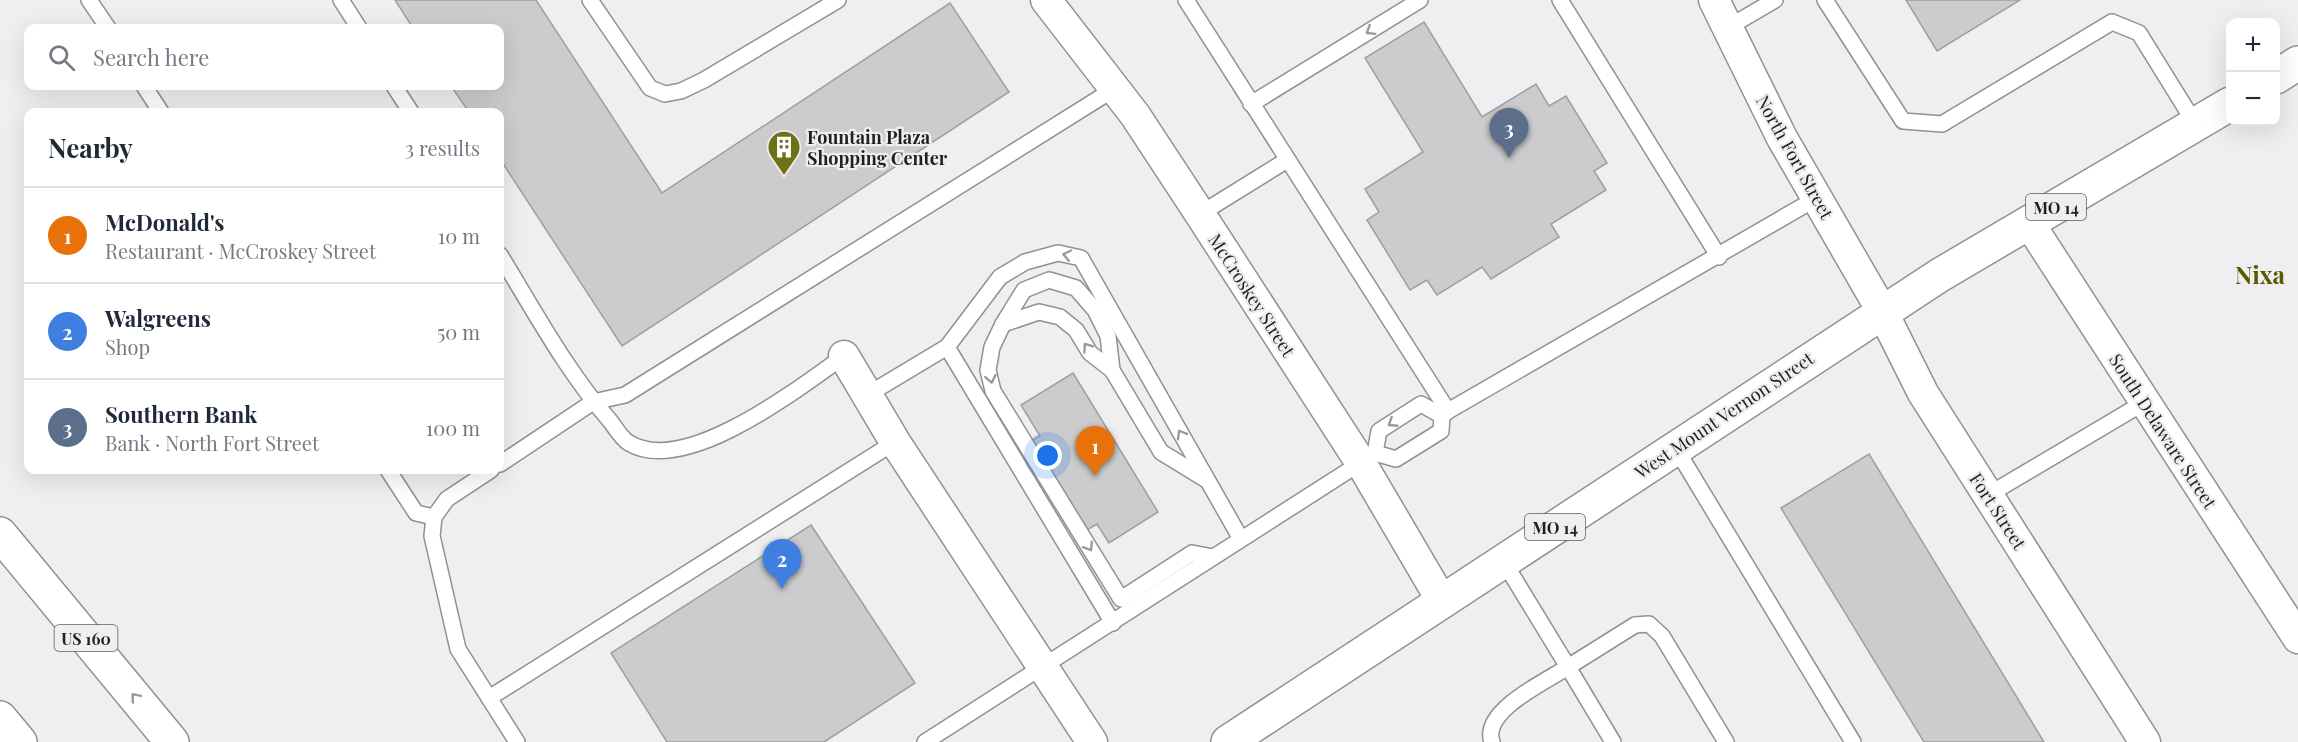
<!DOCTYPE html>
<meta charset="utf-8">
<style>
:root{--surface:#fff;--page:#f6f6f7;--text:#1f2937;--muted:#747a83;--line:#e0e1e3;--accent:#0b8043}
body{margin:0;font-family:"Playfair Display",serif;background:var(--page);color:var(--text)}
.controls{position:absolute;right:18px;top:18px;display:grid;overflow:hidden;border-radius:12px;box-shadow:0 6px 24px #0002}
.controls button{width:54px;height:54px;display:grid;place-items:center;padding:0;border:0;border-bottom:2px solid var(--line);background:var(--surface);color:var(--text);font:30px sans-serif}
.you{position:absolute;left:1048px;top:456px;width:21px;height:21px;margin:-15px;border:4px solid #fff;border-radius:50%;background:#1a73e8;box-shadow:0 0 0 9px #1a73e833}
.badge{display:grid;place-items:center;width:39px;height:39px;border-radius:50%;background:var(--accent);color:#fff;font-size:20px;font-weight:700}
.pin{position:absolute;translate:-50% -50px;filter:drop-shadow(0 2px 3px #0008)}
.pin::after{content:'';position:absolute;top:32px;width:21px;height:18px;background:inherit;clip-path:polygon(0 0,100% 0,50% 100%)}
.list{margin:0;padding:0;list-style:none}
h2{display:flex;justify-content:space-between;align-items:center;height:78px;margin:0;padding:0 24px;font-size:26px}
h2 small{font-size:20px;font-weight:400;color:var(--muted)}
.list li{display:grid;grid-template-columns:39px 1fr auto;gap:18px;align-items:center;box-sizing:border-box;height:96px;padding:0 24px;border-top:2px solid var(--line)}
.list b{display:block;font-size:22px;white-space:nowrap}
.list p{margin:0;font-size:20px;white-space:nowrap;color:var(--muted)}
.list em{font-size:20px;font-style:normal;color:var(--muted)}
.icon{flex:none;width:33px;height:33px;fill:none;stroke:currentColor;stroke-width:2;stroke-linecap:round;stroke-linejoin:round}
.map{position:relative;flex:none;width:2298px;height:742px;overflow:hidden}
.search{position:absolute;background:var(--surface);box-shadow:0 6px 24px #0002;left:24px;top:24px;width:480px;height:66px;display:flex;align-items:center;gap:15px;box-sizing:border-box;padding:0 21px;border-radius:12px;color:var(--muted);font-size:22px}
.panel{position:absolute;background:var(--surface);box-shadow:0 6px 24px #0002;left:24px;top:108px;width:480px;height:366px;border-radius:12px}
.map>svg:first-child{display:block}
.building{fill:#cccccf;stroke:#9f9fa2;stroke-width:1.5}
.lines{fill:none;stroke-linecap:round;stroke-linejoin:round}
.service-casing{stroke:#919194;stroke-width:18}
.minor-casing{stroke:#919194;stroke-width:33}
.primary-casing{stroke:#919194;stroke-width:36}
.service{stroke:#fff;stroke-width:15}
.minor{stroke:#fff;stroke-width:30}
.primary{stroke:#fff;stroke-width:33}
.oneway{stroke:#9b9a9b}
.labels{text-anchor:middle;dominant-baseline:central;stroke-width:4.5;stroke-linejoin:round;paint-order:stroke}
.shield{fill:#efeff2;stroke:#5e5d60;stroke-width:1.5}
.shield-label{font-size:16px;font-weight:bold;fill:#201f21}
.poi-label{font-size:18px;font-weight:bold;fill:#201f21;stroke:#efeff2;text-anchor:start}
.street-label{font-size:18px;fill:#201f21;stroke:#efeff2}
.district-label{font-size:24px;font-weight:bold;fill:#575b02;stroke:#efeff2}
</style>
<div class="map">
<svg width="2298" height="742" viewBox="0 0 2298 742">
<rect width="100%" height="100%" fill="#efeff2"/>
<!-- building -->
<g class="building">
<path d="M 395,0 L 536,0 L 662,193 L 950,3 L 1009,92 L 622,346 L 500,159 L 500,112 L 469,112 L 451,86 L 500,86 L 500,28 L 413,28 Z"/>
<path d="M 1906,0 L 2020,0 L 1937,51 Z"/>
<path d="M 1424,22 L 1482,117 L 1536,84 L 1549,106 L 1566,96 L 1607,163 L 1594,171 L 1606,190 L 1551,224 L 1559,237 L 1491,279 L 1482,267 L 1437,295 L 1427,280 L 1410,290 L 1367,220 L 1379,212 L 1365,189 L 1423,152 L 1365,58 Z"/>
<path d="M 1073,373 L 1158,512 L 1109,543 L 1097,524 L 1087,530 L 1031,441 L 1040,436 L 1021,405 Z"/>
<path d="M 1869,454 L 2044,742 L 1924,742 L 1781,508 Z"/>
<path d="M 811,525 L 915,683 L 824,742 L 667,742 L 611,653 Z"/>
</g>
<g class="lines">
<defs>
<g id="service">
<path d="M 89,0 L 108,28"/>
<path d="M 341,0 L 359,28"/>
<path d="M 590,0 L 650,88 L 665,94 L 681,91 L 704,80 L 838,0"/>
<path d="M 1186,0 L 1448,411"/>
<path d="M 1560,0 L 1719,257"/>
<path d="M 1825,0 L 1903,121 L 1942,124 L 2112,22 L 2139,33 L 2196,125"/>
<path d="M 1727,28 L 1775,0"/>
<path d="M 144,86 L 161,112"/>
<path d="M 394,86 L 411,112"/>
<path d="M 1251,104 L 1420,0"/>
<path d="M 1200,214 L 1287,160"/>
<path d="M 500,255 C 535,312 567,372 611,422 C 616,429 622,439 629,443 C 685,477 799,388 844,356"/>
<path d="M 1003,324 L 1039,312 L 1060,317 L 1076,330 L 1090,353 L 1112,370 L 1161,452 L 1205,479"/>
<path d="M 947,347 L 1113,623"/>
<path d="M 1112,370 L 1108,336 L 1095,310 L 1076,288 L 1049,280 L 1024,290 L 1003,324 L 992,347 L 988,370 L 993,391 L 1121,599 L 1192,553 L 1213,557"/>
<path d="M 867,395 L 947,347 L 1000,277 L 1025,262 L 1058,253 L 1081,258 L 1241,539"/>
<path d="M 1442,416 L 1421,404 L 1379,431 L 1375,453 L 1396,459 L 1441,431 L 1442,416 L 1448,411 L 1817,198"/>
<path d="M 1675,447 L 1853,742"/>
<path d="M 500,464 L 593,402 L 625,395 L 1114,89"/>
<path d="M 388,470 L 416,513 L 434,517"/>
<path d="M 491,470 L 447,499 L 434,517 L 432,536 L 458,649 L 517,742"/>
<path d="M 1988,495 L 2145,402"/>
<path d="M 1504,562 L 1568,667 L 1635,625 L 1649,624 L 1662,636 L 1726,742"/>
<path d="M 489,698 L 895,442"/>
<path d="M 925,742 L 1365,460"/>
<path d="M 1492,742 C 1481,711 1545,682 1568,667 L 1613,742"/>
</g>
<g id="minor">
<path d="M 1046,0 L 1135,115 L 1200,214 L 1361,463 L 1442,601"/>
<path d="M 1714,0 L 1782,138 L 1882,311 L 1923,393 L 2145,742"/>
<path d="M 2029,223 L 2298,638"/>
<path d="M 844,356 L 895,442 L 1092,742"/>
</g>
<g id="primary">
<path d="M 2276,77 L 2298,63"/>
<path d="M 0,534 L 172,742"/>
<path d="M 0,718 L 20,742"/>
<path d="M 1228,742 L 1940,275 L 2230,104"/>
</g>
</defs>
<!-- service casing -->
<use href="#service" class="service-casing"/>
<!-- minor casing -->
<use href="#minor" class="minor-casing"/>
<!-- primary casing -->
<use href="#primary" class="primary-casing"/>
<!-- service -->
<use href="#service" class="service"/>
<!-- minor -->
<use href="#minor" class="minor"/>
<!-- primary -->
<use href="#primary" class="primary"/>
</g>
<!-- one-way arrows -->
<defs><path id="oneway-chevron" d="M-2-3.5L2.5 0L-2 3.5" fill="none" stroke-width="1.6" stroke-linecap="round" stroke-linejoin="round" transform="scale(1.5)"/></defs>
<g class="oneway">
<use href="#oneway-chevron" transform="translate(1370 31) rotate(148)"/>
<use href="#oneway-chevron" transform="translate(1067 255) rotate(-168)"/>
<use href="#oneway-chevron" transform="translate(1087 347) rotate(-125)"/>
<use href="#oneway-chevron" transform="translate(991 379) rotate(79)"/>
<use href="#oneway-chevron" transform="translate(1392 423) rotate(147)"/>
<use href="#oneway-chevron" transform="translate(1181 434) rotate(-120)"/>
<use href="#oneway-chevron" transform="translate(1089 547) rotate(58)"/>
<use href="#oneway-chevron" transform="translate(135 697) rotate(-130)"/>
</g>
<!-- icons -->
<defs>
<symbol id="building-pin" viewBox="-11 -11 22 30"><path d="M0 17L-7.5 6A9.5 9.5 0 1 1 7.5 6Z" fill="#6d7219" stroke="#efeff2"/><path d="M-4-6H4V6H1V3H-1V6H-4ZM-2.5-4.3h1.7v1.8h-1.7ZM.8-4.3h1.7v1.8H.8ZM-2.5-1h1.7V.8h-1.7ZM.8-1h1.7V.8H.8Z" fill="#fff"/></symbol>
</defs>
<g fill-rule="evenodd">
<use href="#building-pin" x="765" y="128" width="38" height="52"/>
</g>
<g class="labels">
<!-- shield labels -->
<g class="shield">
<rect x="2026" y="194" width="60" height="26" rx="4.5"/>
<rect x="1525" y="514" width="60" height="26" rx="4.5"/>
<rect x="54.5" y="625" width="63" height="26" rx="4.5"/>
</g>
<g class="shield-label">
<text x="2056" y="207">MO 14</text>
<text x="1555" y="527">MO 14</text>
<text x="86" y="638">US 160</text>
</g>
<!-- poi labels -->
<g class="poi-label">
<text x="807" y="137">Fountain Plaza<tspan x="807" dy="21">Shopping Center</tspan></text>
</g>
<!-- street labels -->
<g class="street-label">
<text transform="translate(1795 157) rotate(61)">North Fort Street</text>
<text transform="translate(1252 295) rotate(57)">McCroskey Street</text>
<text transform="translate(1724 415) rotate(-34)">West Mount Vernon Street</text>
<text transform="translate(2163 431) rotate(57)">South Delaware Street</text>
<text transform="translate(1998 511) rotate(57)">Fort Street</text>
</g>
<!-- district labels -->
<g class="district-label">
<text x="2260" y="274">Nixa</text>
</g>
</g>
</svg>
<div class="controls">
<button>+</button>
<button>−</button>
</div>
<div class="you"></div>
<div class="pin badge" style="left:1095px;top:476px;background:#e8710a">1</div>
<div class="pin badge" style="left:782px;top:589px;background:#3f7fe0">2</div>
<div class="pin badge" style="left:1509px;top:158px;background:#5c6f8a">3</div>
<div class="search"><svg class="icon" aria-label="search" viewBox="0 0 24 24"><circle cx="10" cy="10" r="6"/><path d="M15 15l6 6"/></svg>Search here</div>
<section class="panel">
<h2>Nearby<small>3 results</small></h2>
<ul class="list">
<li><span class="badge" style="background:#e8710a">1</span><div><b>McDonald's</b><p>Restaurant · McCroskey Street</p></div><em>10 m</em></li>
<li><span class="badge" style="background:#3f7fe0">2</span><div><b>Walgreens</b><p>Shop</p></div><em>50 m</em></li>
<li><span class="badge" style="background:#5c6f8a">3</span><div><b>Southern Bank</b><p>Bank · North Fort Street</p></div><em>100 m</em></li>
</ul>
</section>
</div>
